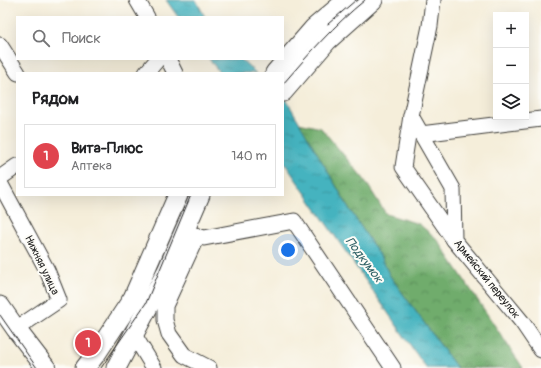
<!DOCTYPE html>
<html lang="ru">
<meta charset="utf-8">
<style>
:root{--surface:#fff;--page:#f2f2f2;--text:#202124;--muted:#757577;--line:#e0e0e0;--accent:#ea580c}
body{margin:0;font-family:Pangolin,sans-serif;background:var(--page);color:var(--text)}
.controls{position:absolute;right:12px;top:12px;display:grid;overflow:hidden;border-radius:0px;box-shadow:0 4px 16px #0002}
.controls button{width:36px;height:36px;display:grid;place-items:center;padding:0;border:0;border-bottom:1px solid var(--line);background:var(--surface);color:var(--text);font:20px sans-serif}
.you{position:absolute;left:288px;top:250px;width:14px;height:14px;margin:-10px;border:3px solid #fff;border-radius:50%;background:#1a73e8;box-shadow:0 0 0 6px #1a73e833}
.badge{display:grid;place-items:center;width:26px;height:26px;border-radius:50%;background:var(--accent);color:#fff;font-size:13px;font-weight:700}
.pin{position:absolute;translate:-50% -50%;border:2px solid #fff;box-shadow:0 1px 4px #0006}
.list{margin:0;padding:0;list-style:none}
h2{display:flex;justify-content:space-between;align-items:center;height:52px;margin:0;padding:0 16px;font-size:17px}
h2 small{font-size:13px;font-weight:400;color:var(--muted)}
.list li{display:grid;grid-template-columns:26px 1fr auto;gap:12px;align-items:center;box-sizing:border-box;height:64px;margin:0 8px 8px;padding:0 8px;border:1px solid var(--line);border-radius:0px}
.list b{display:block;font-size:15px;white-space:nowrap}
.list p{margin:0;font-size:13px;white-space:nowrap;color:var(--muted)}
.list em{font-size:13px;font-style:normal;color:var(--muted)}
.icon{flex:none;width:22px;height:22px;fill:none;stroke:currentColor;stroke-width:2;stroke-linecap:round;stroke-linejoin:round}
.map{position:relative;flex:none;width:541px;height:368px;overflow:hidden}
.search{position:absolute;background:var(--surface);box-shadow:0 4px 16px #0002;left:16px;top:16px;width:268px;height:44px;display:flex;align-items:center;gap:10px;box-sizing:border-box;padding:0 14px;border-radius:0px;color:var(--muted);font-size:15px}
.panel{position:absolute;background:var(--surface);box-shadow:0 4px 16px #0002;left:16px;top:72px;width:268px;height:124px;border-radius:0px}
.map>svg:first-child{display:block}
.forest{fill:url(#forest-crowns);stroke:#466444}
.water{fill:url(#water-ripples);stroke:#30686e}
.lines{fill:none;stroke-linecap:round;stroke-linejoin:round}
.minor-casing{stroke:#3d3c38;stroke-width:17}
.major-casing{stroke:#3d3c38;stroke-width:21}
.minor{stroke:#fff;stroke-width:15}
.major{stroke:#fff;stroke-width:19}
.tram{stroke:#1c1c1c;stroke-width:1}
.labels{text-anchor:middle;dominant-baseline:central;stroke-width:4;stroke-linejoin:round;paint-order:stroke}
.street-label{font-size:11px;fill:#1c1c1c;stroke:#fdfcf7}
.water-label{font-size:12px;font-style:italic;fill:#2e6065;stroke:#fdfcf7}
</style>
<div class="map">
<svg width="541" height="368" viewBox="0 0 541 368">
<defs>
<pattern id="forest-crowns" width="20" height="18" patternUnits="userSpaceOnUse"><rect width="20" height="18" fill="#6fac6c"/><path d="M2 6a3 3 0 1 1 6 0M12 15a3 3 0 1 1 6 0" fill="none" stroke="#5a8b58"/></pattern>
<pattern id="water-ripples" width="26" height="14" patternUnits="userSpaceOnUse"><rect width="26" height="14" fill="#45b3bf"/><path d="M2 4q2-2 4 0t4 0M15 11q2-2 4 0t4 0" fill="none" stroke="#39919a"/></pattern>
</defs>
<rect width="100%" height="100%" fill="#fdfcf7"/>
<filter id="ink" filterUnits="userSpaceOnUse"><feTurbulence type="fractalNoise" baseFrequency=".025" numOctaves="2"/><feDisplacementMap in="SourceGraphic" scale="8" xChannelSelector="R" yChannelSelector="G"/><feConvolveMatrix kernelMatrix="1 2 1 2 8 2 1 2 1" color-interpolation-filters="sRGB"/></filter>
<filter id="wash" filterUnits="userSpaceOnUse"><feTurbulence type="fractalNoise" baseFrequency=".012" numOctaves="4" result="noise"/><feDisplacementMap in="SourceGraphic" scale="16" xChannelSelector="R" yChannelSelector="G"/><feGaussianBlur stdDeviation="0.9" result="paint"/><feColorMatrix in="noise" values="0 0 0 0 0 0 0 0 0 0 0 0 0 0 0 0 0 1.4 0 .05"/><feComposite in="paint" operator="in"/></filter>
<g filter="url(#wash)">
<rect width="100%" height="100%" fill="#f5eeda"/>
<!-- forest -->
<path class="forest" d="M 299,123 L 321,128 L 364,179 L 386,214 L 419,224 L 437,239 L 523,368 L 457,368 L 390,276 L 380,256 L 350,210 Z"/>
<!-- water -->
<g class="water">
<path d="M 166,0 L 196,0 L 205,17 L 178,17 Z"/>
<path d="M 209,59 L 241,59 L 256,73 L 220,73 Z"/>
<path d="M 283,94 L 350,210 L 380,256 L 390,276 L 457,368 L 426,368 L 283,161 Z"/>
</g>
</g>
<g filter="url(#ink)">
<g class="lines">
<defs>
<g id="minor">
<path d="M 137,0 L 147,17"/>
<path d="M 433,0 L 430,26 L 411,116 L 453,189 L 454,240 L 522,322 L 541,350"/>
<path d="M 0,45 L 18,73"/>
<path d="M 168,59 L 175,73"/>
<path d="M 146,73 L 158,59"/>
<path d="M 411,116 L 403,167 L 454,240"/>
<path d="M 421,134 L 541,119"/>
<path d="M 0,178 L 17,166"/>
<path d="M 0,183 L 47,270 L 59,300 L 16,329"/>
<path d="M 183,231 L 204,238 L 294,221 L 393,368"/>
<path d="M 197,236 L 165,306 L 165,320 L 169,334 L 184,355 L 209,368"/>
<path d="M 134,335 L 154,368"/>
</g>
<g id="major">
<path d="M 275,73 L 314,28 L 347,0"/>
<path d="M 283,92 L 327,41 L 373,0"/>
<path d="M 0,306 L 16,329 L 46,368"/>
<path d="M 85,368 L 96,354 L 133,298 L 178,195"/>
<path d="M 116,368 L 167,271 L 200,195"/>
</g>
</defs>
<!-- minor casing -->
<use href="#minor" class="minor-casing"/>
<!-- major casing -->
<use href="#major" class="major-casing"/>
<!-- minor -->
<use href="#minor" class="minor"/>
<!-- major -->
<use href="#major" class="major"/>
<!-- tram -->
<g class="tram">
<path d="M 328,24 L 356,0"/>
<path d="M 283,84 C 309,54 334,25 365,0"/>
<path d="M 0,315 L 37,368"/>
<path d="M 101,368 L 146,303 L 191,195"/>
</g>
</g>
</g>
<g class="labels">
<!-- street labels -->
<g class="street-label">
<text transform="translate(42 265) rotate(64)">Нижняя улица</text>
<text transform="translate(487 279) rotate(51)">Армейский переулок</text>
</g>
<!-- water labels -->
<g class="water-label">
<text transform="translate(364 260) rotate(53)">Подкумок</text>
</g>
</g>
</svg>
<div class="controls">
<button>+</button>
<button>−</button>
<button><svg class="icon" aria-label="layers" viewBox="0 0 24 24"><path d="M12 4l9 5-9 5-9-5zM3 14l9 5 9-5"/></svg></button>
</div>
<div class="you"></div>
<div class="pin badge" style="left:88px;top:343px;background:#e0444e">1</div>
<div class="search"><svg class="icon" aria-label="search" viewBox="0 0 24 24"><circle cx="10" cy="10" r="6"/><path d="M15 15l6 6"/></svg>Поиск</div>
<section class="panel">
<h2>Рядом<small></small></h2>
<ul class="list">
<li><span class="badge" style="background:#e0444e">1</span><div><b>Вита-Плюс</b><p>Аптека</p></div><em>140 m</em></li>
</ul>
</section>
</div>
